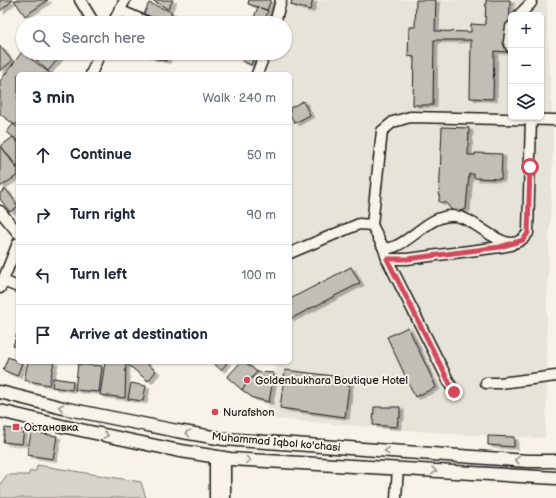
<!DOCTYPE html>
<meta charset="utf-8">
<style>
:root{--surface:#fff;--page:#f2f2f3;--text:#1f2937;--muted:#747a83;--line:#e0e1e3}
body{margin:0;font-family:"Balsamiq Sans",sans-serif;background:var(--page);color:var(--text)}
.controls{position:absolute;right:12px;top:12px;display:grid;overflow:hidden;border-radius:6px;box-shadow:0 1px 3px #0004}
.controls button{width:36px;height:36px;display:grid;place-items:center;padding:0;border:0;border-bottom:1px solid var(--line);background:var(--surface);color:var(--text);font:20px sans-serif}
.stop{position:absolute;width:12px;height:12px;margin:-9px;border:3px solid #d1495b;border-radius:50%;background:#fff}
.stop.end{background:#d1495b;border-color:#fff;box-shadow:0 1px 4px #0008}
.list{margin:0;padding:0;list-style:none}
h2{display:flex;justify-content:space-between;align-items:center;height:52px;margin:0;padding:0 16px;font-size:17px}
h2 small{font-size:13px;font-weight:400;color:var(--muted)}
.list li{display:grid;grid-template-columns:26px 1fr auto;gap:12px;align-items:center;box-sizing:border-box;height:60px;padding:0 16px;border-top:1px solid var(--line)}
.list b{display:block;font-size:15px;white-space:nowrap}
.list em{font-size:13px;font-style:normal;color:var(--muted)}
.icon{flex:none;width:22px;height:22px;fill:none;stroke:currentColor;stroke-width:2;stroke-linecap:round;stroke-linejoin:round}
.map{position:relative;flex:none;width:556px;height:498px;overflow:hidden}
.search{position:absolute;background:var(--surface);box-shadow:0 1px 3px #0004;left:16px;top:16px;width:276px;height:44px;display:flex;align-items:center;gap:10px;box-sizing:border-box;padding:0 14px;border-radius:22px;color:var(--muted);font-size:15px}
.panel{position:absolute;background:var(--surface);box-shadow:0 1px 3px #0004;left:16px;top:72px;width:276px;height:292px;border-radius:6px}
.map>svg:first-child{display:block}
.built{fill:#e6e3d9;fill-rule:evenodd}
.green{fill:#d7d3cb;stroke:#7a7874}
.building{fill:#c0beb5;stroke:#1c1c1c;filter:url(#shadow)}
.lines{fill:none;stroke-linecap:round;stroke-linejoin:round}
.minor-casing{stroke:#1c1c1c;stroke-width:13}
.major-casing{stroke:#1c1c1c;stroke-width:15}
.minor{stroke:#f7f3e8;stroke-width:10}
.major{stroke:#f7f3e8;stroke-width:12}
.oneway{stroke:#94928c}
.route{stroke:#d1495b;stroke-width:5}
.poi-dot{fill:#d1495b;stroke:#f7f3e8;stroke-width:1.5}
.labels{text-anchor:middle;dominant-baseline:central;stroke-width:4;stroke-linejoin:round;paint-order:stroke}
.poi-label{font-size:11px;fill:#1c1c1c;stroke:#f7f3e8;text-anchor:start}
.street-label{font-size:11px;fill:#1c1c1c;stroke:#f7f3e8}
</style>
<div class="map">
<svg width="556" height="498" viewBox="0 0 556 498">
<defs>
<filter id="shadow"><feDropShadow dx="4" dy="2.5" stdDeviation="0" flood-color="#0004"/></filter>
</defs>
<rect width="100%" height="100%" fill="#f7f3e8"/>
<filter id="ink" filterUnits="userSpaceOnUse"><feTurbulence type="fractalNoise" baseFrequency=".025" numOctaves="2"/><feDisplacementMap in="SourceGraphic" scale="8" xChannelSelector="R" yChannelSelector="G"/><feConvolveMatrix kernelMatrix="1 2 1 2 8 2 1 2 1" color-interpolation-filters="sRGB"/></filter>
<g filter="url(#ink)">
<!-- built -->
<path class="built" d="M 274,0 L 547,0 L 553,148 L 547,302 L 547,391 L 545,438 L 454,434 L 265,418 L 276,367 L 269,362 L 290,362 L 290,74 L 248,74 L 256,53 L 285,53 L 285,23 L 266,23 ZM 511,15 L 541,15 L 541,117 L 511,117 Z"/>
<!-- green -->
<path class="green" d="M 37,465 L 141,482 L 146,498 L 0,498 L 0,484 L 7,475 L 29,475 L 29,472 L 36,471 Z"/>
<!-- building -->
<g class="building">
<path d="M 0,0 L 13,0 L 0,11 Z"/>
<path d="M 14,0 L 48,0 L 25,16 Z"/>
<path d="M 152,0 L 173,0 L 168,9 Z"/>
<path d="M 249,0 L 271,0 L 267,10 L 248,4 Z"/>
<path d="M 292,0 L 313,0 L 310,10 L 291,5 Z"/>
<path d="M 416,0 L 436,0 L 435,31 L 471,32 L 471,24 L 485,25 L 486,0 L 510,0 L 509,52 L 494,51 L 493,99 L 470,98 L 471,40 L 434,40 L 433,105 L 413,105 L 414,57 L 408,56 L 409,27 L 415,27 Z"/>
<path d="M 149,3 L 172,12 L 168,23 L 144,14 Z"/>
<path d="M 258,7 L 268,11 L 264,23 L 252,23 Z"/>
<path d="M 0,46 L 12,61 L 0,71 Z"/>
<path d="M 22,52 L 51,74 L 18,74 L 18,122 L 15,125 L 0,114 L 0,81 Z"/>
<path d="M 40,53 L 63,53 L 48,71 L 35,59 Z"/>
<path d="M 151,53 L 168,53 L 166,61 L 150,57 Z"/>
<path d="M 245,53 L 256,53 L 251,65 L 242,61 Z"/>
<path d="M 303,101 L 310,115 L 295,123 L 290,115 L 290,108 Z"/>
<path d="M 13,124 L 18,128 L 18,141 L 7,132 Z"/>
<path d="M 442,127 L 469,128 L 468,155 L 475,155 L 475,153 L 502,154 L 501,179 L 474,178 L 474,174 L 469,174 L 466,209 L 457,212 L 453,211 L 449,207 L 447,203 L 439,202 Z"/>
<path d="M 13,137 L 18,143 L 18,168 L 1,146 Z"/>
<path d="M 0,146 L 1,146 L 18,170 L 18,175 L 0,187 Z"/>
<path d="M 6,189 L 18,206 L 10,212 L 0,199 L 0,193 Z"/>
<path d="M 351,267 L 360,283 L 290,319 L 290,299 Z"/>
<path d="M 408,327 L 436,387 L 415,397 L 387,337 Z"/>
<path d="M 18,331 L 18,347 L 13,346 Z"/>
<path d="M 8,357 L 22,363 L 17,376 L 3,370 Z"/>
<path d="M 28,362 L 54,362 L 49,385 L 24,380 Z"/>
<path d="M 105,362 L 126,362 L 125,398 L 100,395 Z"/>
<path d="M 127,362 L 145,362 L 156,371 L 148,381 L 126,363 Z"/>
<path d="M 212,362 L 228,362 L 221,370 Z"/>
<path d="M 241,362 L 245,362 L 257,372 L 242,390 L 227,377 Z"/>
<path d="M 78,364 L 102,366 L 99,392 L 75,390 Z"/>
<path d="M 285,370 L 350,378 L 345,417 L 280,408 Z"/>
<path d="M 257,372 L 274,373 L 269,402 L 253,398 L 242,390 Z"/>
<path d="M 53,378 L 73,381 L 72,390 L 52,387 Z"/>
<path d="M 131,383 L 146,386 L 143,401 L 128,399 Z"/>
<path d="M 374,407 L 400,407 L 400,418 L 398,418 L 397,427 L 373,425 Z"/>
<path d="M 5,428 L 24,430 L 22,444 L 3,442 Z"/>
<path d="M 31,432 L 57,436 L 53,459 L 27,455 Z"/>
<path d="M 488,436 L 514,437 L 514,447 L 488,445 Z"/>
</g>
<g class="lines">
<defs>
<g id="minor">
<path d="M 80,0 L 94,23"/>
<path d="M 119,10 L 149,23"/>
<path d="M 519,15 L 531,3"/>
<path d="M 113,23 L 125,0"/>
<path d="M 275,23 L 281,0"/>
<path d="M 511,27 L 509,42 L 511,47"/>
<path d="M 91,74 L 100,53"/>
<path d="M 257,74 L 265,53"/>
<path d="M 0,211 L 18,233"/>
<path d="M 372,225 L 382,131 L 393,122 L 410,117 L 556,120"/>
<path d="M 384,249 C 388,248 392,248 396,246 C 415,238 430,215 453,216 C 478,216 507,263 528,233 L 531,117"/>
<path d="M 290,253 L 359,224 L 372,225 L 384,249 L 387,259 L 407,259 L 500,247 L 511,245"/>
<path d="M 387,259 L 454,392"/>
<path d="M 3,281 L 18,287"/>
<path d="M 0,288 L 18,243"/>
<path d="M 486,383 L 500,383 L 556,376"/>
<path d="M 215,498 L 215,457"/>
<path d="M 225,498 L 225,459 L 230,459"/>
<path d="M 396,498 L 398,468"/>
</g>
<g id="major">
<path d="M 0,392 L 63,408 L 177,431 L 224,439 L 528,461 L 556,461"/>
<path d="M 0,411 L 62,426 L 175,450 L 230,459 L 556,478"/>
</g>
</defs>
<!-- minor casing -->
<use href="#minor" class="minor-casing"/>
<!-- major casing -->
<use href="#major" class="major-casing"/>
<!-- minor -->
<use href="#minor" class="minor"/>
<!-- major -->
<use href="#major" class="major"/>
</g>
<!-- one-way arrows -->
<defs><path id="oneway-chevron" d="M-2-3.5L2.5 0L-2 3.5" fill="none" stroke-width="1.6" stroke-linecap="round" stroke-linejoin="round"/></defs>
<g class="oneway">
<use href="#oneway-chevron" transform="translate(61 407) rotate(-168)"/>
<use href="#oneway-chevron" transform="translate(188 433) rotate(-170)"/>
<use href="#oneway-chevron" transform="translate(106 435) rotate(12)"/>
<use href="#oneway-chevron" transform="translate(387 451) rotate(-176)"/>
<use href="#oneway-chevron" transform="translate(248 460) rotate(3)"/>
<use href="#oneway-chevron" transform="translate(517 460) rotate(-176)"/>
<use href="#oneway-chevron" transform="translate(434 471) rotate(4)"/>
</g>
</g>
<g class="lines" filter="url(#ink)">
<!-- route -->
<path class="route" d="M 454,392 L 387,259 L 407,259 L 500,247 L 523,240 L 528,233 L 530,167"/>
</g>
<!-- markers -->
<g class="poi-dot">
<circle cx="247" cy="380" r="4"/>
<circle cx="215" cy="412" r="4"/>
<rect x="12" y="423" width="8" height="8" rx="2"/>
</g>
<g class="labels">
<!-- poi labels -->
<g class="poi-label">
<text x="255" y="380">Goldenbukhara Boutique Hotel</text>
<text x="223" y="412">Nurafshon</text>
<text x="24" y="427">Остановка</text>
</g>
<!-- street labels -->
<g class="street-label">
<text transform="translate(276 442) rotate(5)">Muhammad Iqbol ko'chasi</text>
</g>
</g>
</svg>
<div class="controls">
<button>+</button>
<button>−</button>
<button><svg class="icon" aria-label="layers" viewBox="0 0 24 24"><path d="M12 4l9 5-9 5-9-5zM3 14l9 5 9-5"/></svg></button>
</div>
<div class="stop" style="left:530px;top:167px"></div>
<div class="stop end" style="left:454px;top:392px"></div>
<div class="search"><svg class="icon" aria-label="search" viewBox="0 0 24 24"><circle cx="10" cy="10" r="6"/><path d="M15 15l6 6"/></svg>Search here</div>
<section class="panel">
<h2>3 min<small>Walk · 240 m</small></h2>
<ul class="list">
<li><svg class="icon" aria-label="ahead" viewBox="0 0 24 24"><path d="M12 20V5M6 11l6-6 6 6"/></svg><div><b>Continue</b></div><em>50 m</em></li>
<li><svg class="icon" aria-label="right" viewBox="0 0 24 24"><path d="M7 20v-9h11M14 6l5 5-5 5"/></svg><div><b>Turn right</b></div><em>90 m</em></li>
<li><svg class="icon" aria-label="left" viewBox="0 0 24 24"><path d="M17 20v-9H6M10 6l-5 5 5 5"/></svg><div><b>Turn left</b></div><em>100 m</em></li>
<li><svg class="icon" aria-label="arrive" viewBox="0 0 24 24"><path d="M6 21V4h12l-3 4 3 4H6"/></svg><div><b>Arrive at destination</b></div></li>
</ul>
</section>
</div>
